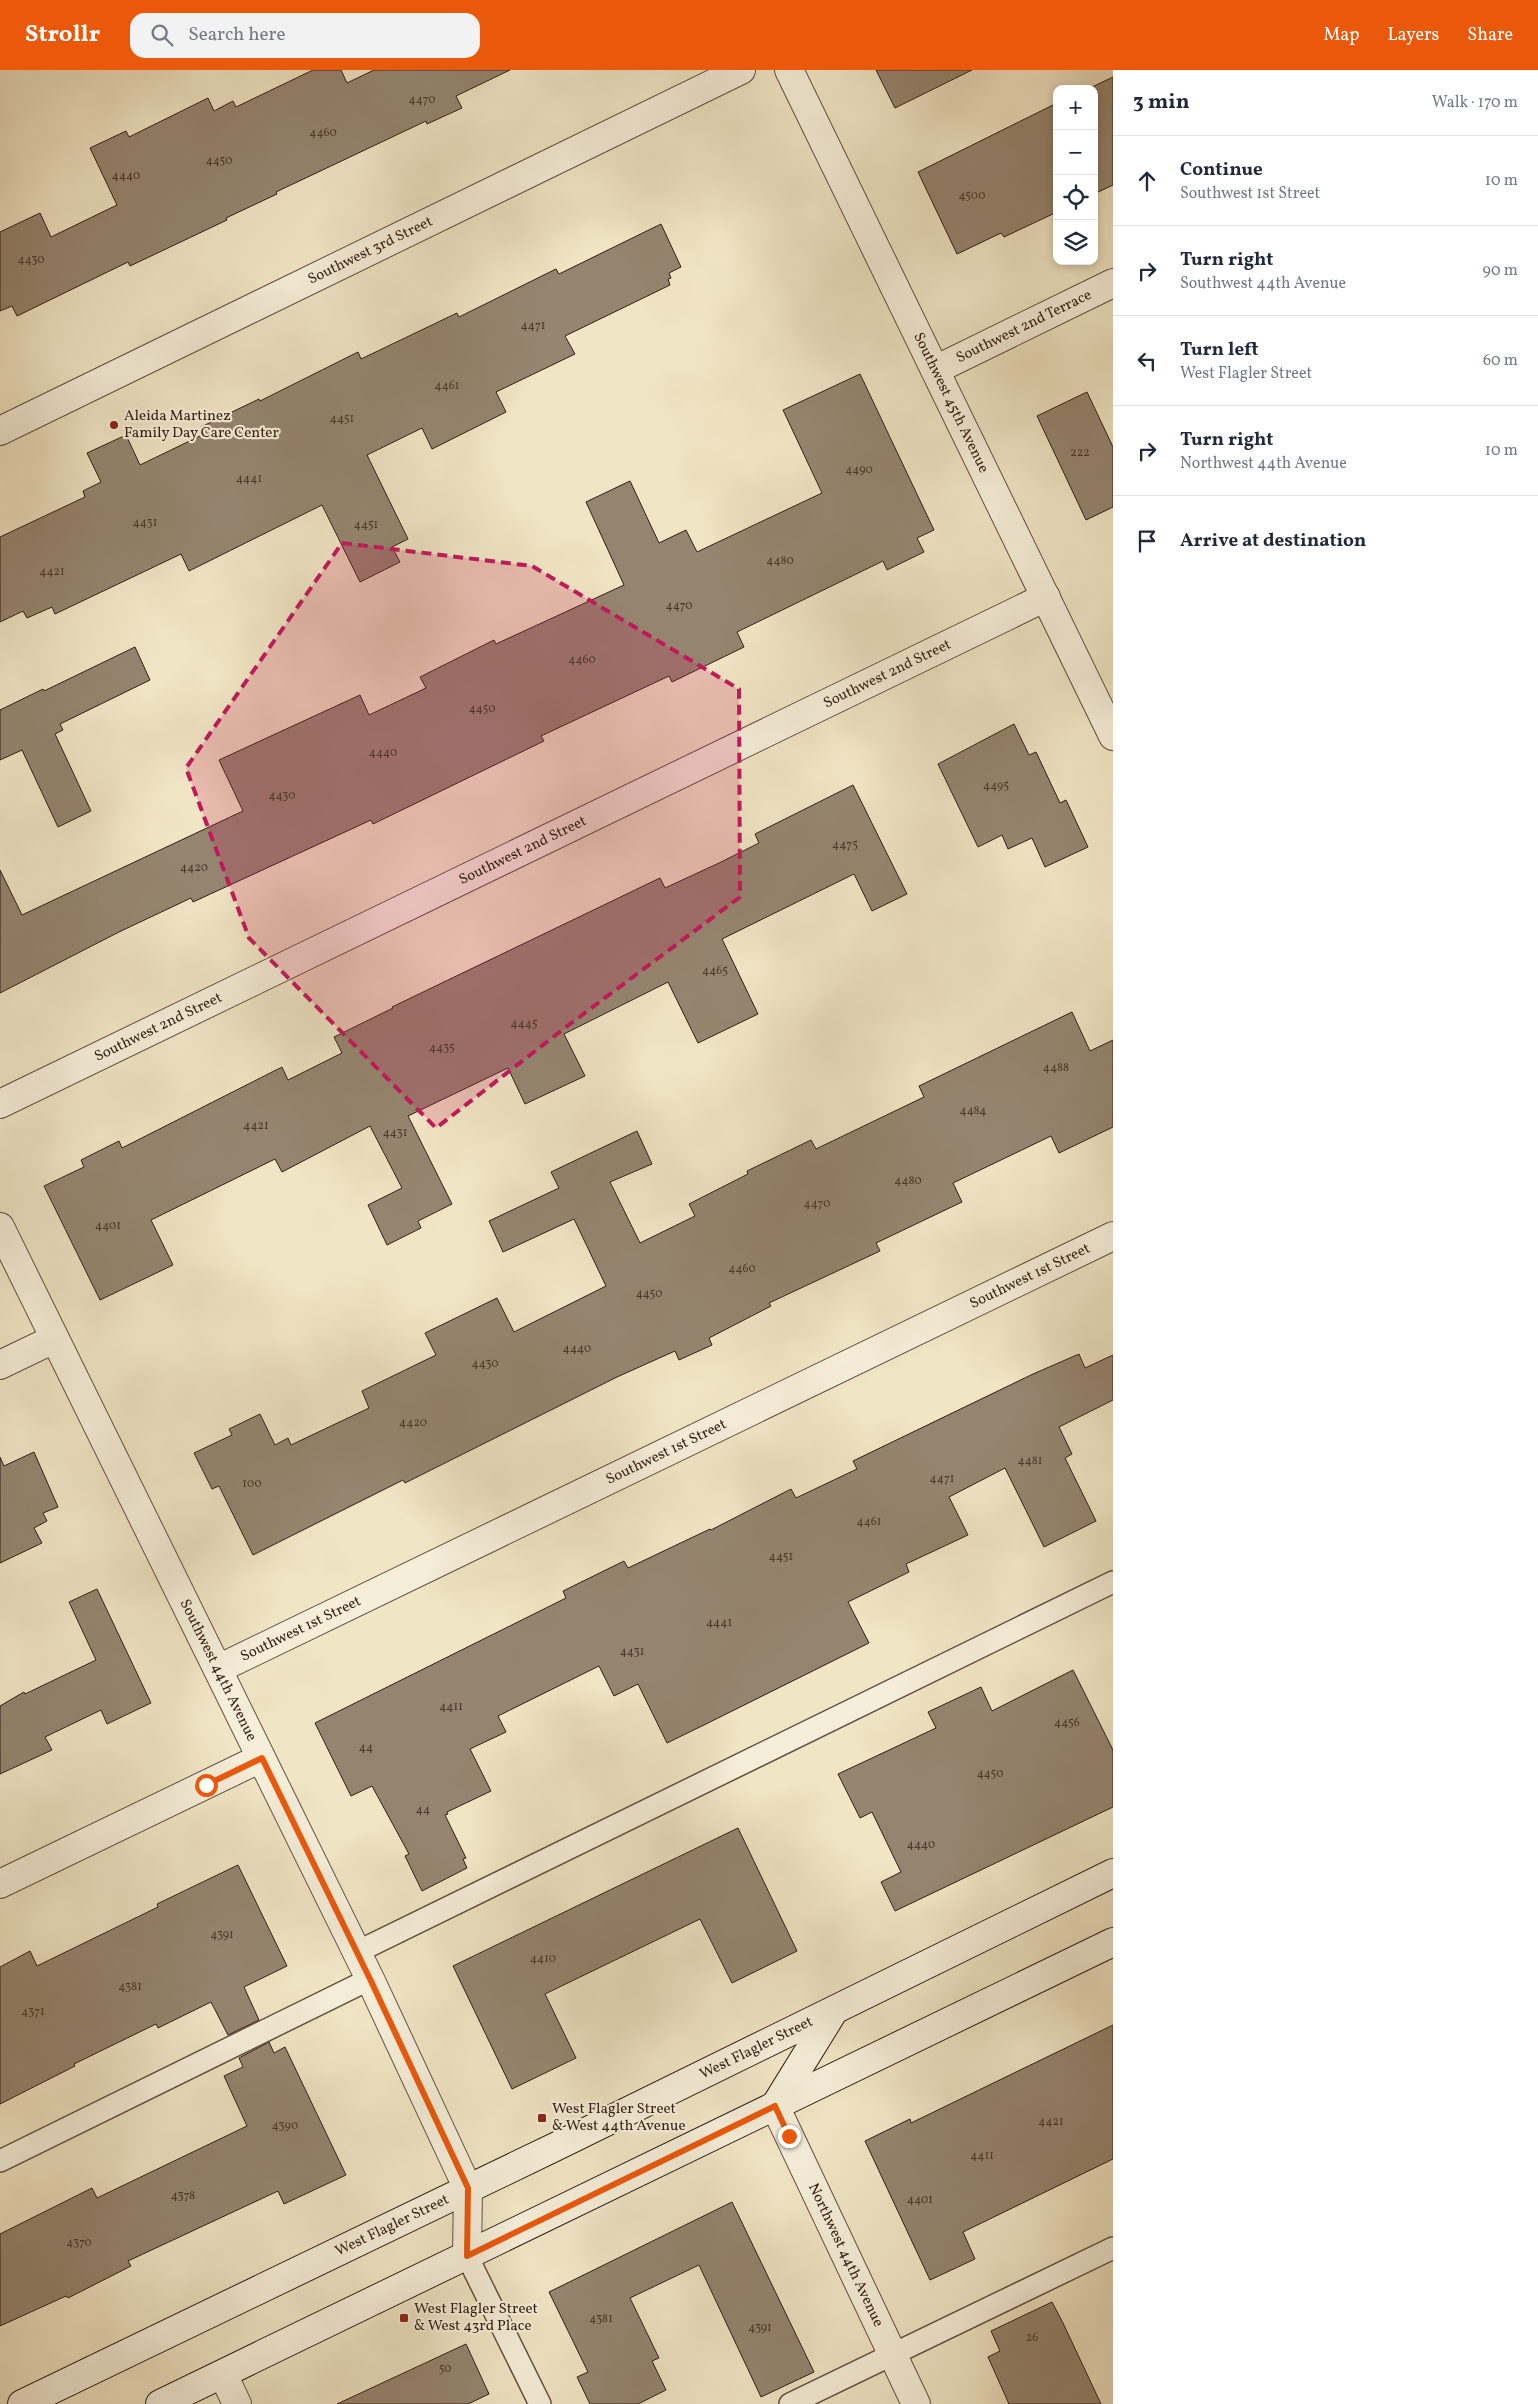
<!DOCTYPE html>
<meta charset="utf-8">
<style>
:root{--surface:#fff;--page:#f2f2f3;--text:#1f2937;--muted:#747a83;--line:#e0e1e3;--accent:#ea580c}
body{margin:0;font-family:Vollkorn,serif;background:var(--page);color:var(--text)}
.controls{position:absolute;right:15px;top:15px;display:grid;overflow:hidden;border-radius:10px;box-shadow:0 2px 8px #0003}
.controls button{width:45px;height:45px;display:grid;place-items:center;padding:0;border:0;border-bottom:1px solid var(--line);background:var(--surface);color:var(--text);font:25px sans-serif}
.stop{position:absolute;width:15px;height:15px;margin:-11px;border:4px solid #ea580c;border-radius:50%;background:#fff}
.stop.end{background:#ea580c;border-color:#fff;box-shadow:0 1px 5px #0008}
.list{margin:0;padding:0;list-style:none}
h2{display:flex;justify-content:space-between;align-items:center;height:65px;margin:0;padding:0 20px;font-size:21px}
h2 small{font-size:16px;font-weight:400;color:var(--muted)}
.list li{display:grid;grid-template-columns:32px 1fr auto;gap:15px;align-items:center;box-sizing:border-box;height:90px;padding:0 20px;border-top:1px solid var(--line)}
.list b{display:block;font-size:19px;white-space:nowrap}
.list p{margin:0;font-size:16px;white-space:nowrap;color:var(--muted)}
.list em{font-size:16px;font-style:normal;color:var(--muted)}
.icon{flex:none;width:28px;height:28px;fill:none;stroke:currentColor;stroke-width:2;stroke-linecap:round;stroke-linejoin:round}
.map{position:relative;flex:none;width:1113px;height:2334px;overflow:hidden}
header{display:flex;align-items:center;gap:30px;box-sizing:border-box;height:70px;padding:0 25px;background:var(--accent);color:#fff}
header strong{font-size:24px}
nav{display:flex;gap:28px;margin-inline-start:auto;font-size:18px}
.search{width:350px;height:45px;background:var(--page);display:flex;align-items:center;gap:12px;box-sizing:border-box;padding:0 18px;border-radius:15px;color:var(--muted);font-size:19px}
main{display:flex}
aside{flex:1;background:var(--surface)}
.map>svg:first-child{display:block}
.building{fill:#958570;stroke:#321e14}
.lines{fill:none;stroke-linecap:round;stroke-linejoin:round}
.service-casing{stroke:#625040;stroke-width:24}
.minor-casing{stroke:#625040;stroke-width:30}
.secondary-casing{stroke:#321e14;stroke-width:30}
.service{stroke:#f5eed9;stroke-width:21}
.minor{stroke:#f5eed9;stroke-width:28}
.secondary{stroke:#f5eed9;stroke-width:28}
.route{stroke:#ea580c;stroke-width:6}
.marked{fill:#c2185b;fill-opacity:0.2;stroke:#c2185b;stroke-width:4;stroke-dasharray:10 6;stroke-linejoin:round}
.poi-dot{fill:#8f2418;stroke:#f5eed9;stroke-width:2}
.labels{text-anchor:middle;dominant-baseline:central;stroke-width:4.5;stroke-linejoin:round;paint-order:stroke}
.number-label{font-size:12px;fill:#4b382b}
.street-label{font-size:15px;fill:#321e14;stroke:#f5eed9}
.poi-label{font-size:15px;fill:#321e14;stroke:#f5eed9;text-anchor:start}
</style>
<header>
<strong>Strollr</strong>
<div class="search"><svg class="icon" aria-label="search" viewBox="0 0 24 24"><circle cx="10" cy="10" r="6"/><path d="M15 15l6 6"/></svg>Search here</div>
<nav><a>Map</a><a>Layers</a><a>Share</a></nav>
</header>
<main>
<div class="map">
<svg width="1113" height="2334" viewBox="0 0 1113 2334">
<rect width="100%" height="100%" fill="#f0e5c5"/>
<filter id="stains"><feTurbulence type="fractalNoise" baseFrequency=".004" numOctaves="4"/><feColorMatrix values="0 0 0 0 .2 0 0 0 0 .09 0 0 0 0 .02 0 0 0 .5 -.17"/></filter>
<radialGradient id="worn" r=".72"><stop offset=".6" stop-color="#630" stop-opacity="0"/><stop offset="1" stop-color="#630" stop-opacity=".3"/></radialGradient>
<!-- building -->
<g class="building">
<path d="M 313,0 L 341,0 L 347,13 L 374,0 L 510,0 L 456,26 L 462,38 L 427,54 L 426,51 L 276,122 L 277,124 L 226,148 L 227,150 L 130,196 L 128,192 L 17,246 L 12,236 L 0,241 L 0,162 L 40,143 L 51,167 L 117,135 L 90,78 L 126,61 L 129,67 L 208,28 L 214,41 L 233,31 L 236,37 Z"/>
<path d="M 876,0 L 972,0 L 895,38 Z"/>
<path d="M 1113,7 L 1113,115 L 1094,124 L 1094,19 L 1088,19 Z"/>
<path d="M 1057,33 L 1057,142 L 1004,167 L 1001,163 L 957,184 L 918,102 Z"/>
<path d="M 661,154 L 681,197 L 669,203 L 671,208 L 668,209 L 670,215 L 565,266 L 575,284 L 496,322 L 506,342 L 432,379 L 422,358 L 367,385 L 408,469 L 392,477 L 400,492 L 360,512 L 322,435 L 189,501 L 181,484 L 55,544 L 52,537 L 27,548 L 23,541 L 0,552 L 0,467 L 85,427 L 83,421 L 101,412 L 87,383 L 126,365 L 140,395 L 204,364 L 201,357 L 259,329 L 260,331 L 358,282 L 361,289 L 457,243 L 459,247 L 556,199 L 559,204 Z"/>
<path d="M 860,304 L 934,460 L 917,468 L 924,482 L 887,500 L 883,491 L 737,562 L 744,577 L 672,612 L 669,606 L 541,666 L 544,671 L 373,754 L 371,750 L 193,832 L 191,828 L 119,862 L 0,923 L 0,800 L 22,845 L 243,741 L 219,690 L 360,625 L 369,645 L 426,618 L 420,607 L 494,570 L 496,574 L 624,515 L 586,432 L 630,411 L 659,473 L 686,460 L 697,482 L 822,423 L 783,340 Z"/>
<path d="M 1087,322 L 1113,377 L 1113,437 L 1086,450 L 1037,346 Z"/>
<path d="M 135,577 L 150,610 L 60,654 L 63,660 L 55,664 L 91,741 L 58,757 L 22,680 L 0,690 L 0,640 L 43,619 L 44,621 Z"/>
<path d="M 1014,654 L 1029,685 L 1036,682 L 1060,733 L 1066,730 L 1088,777 L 1045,797 L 1032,768 L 1008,779 L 1002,765 L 978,777 L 938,694 Z"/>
<path d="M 853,715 L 907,824 L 872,841 L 854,804 L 722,869 L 758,944 L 698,973 L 668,912 L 564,964 L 585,1006 L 525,1034 L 508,998 L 408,1046 L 452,1134 L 418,1151 L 421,1158 L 387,1175 L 368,1135 L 402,1118 L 370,1056 L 282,1102 L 275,1089 L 151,1150 L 173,1195 L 100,1230 L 44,1116 L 84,1097 L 81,1090 L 119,1071 L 122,1078 L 282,997 L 288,1010 L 342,983 L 334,967 L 393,938 L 392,937 L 660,808 L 665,818 L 719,793 L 759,773 L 755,764 Z"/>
<path d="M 1072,942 L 1090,981 L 1113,970 L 1113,1057 L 1059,1083 L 1051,1066 L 953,1113 L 962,1132 L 876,1173 L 880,1181 L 769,1233 L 771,1236 L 709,1268 L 712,1275 L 679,1290 L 675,1281 L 617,1307 L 405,1413 L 403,1410 L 253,1485 L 219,1416 L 212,1419 L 194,1383 L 232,1365 L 229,1359 L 260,1344 L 275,1375 L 288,1368 L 291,1375 L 369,1338 L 362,1321 L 436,1285 L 425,1263 L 497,1228 L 514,1262 L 606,1216 L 574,1149 L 503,1182 L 489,1151 L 559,1118 L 551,1102 L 637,1061 L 652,1094 L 610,1112 L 640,1173 L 695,1146 L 689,1134 L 748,1104 L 747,1101 L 811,1070 L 816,1079 L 924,1027 L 919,1016 Z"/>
<path d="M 1079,1284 L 1085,1298 L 1113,1285 L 1113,1330 L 1059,1357 L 1072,1384 L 1065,1388 L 1096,1451 L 1044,1477 L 1005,1398 L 949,1427 L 968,1465 L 906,1494 L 909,1502 L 848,1532 L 869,1573 L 708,1653 L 667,1673 L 638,1614 L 614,1626 L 599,1596 L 498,1646 L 506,1662 L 470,1679 L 491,1721 L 447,1742 L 448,1744 L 445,1745 L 466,1788 L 463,1789 L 467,1798 L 422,1821 L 405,1786 L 409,1784 L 372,1716 L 351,1726 L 315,1653 L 566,1528 L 563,1521 L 624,1491 L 628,1498 L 710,1459 L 711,1460 L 791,1419 L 796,1428 L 857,1399 L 853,1391 L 1033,1304 Z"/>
<path d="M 34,1382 L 58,1437 L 43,1443 L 47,1451 L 34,1458 L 42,1473 L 0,1493 L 0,1387 L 4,1396 Z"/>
<path d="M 97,1519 L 151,1633 L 107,1654 L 101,1640 L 45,1667 L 52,1680 L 0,1704 L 0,1636 L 24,1622 L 25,1624 L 96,1590 L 69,1532 Z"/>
<path d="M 1073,1600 L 1113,1680 L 1113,1737 L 895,1841 L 881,1812 L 901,1802 L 872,1742 L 860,1748 L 838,1704 L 936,1658 L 928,1642 L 981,1617 L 992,1641 Z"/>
<path d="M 738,1758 L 797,1881 L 732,1913 L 700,1849 L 545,1924 L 576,1988 L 512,2019 L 453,1896 Z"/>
<path d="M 238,1795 L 287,1896 L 244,1917 L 259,1950 L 228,1965 L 211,1932 L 158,1958 L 156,1954 L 74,1994 L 75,1996 L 0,2034 L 0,1897 L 30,1881 L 37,1896 L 158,1837 L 157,1834 Z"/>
<path d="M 1113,1955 L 1113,2089 L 963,2162 L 975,2189 L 930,2210 L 865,2071 L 910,2049 L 911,2053 Z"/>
<path d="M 269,1972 L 274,1983 L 285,1977 L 346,2105 L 284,2134 L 278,2121 L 128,2191 L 131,2196 L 68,2228 L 66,2226 L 0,2256 L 0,2164 L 92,2118 L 97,2128 L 247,2056 L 224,2006 L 243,1997 L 239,1988 Z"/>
<path d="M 732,2132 L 814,2302 L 761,2327 L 699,2195 L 630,2228 L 659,2288 L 652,2291 L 666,2320 L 638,2334 L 590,2334 L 577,2307 L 588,2302 L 549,2222 Z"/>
<path d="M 1052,2232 L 1063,2253 L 1101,2334 L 1009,2334 L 988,2287 L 1000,2281 L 991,2261 Z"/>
<path d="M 466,2274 L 489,2324 L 468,2334 L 337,2334 Z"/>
</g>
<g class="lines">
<defs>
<g id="service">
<path d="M 357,1882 L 1113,1512"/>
<path d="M 0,2091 L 370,1909"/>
<path d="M 467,2186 L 540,2334"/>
<path d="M 790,2334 L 1113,2178"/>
</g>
<g id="minor">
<path id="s1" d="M 789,0 L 1113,666"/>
<path id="s2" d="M 935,300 L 1113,213"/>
<path id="s3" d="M 0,361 L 741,0"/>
<path id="s4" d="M 0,1034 L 1046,527"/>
<path id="s5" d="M 0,1157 L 370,1909 L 468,2119 L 467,2186"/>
<path d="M 0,1295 L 54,1269"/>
<path id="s6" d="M 218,1599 L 1113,1166"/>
<path d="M 0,1814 L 261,1688"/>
<path id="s7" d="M 775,2036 L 916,2334"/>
<path d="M 223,2304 L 237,2334"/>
</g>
<g id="secondary">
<path d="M 775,2036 L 833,1942"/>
<path id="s8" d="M 22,2334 L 555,2077 L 1113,1803"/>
<path d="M 160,2334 L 1113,1872"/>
</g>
</defs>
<!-- service casing -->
<use href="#service" class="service-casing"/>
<!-- minor casing -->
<use href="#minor" class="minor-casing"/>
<!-- secondary casing -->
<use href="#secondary" class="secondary-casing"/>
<!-- service -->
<use href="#service" class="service"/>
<!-- minor -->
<use href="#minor" class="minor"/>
<!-- secondary -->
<use href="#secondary" class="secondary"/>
</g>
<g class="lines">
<!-- route -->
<path class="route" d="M 206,1715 L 262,1688 L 370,1909 L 468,2118 L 467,2186 L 775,2036 L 789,2066"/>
</g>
<!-- marked area -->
<path class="marked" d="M 342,473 L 532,496 L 739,619 L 740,827 L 570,954 L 436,1058 L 249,868 L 186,698 Z"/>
<!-- markers -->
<g class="poi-dot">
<circle cx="114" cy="355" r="5"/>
<rect x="537" y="2043" width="10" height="10" rx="2.5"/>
<rect x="399" y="2243" width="10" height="10" rx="2.5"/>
</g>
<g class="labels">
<!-- number labels -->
<g class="number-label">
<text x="422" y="30">4470</text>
<text x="323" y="63">4460</text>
<text x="219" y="91">4450</text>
<text x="126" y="106">4440</text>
<text x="972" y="126">4500</text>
<text x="31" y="190">4430</text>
<text x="533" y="256">4471</text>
<text x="447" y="316">4461</text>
<text x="342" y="349">4451</text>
<text x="1080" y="383">222</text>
<text x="859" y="400">4490</text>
<text x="249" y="409">4441</text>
<text x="145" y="453">4431</text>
<text x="366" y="455">4451</text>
<text x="780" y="491">4480</text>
<text x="52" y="502">4421</text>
<text x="679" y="536">4470</text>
<text x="582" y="590">4460</text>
<text x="482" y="639">4450</text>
<text x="383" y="683">4440</text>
<text x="996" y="716">4495</text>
<text x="282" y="726">4430</text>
<text x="845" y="775">4475</text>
<text x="194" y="798">4420</text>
<text x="715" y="901">4465</text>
<text x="524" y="954">4445</text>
<text x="442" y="978">4435</text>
<text x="1056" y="998">4488</text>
<text x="973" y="1041">4484</text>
<text x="256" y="1056">4421</text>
<text x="395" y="1063">4431</text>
<text x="908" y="1111">4480</text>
<text x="817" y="1134">4470</text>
<text x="108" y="1156">4401</text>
<text x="742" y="1199">4460</text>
<text x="649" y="1224">4450</text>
<text x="577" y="1279">4440</text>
<text x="485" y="1294">4430</text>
<text x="413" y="1353">4420</text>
<text x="1030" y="1391">4481</text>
<text x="942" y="1409">4471</text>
<text x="252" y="1414">100</text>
<text x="869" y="1452">4461</text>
<text x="781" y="1487">4451</text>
<text x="719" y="1553">4441</text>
<text x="632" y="1582">4431</text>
<text x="451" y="1637">4411</text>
<text x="1067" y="1653">4456</text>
<text x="366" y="1678">44</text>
<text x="990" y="1704">4450</text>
<text x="423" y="1740">44</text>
<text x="921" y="1775">4440</text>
<text x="222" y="1865">4391</text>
<text x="543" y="1889">4410</text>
<text x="130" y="1917">4381</text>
<text x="33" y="1942">4371</text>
<text x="1051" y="2052">4421</text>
<text x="285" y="2056">4390</text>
<text x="982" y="2086">4411</text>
<text x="183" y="2126">4378</text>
<text x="920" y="2130">4401</text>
<text x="79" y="2173">4370</text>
<text x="601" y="2249">4381</text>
<text x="760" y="2258">4391</text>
<text x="1032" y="2268">26</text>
<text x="445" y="2299">50</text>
</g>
<!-- street labels -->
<g class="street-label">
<text stroke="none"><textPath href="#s3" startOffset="412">Southwest 3rd Street</textPath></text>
<text stroke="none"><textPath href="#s2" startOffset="99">Southwest 2nd Terrace</textPath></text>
<text stroke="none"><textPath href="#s1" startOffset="370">Southwest 45th Avenue</textPath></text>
<text stroke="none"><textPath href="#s4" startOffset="986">Southwest 2nd Street</textPath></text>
<text stroke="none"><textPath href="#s4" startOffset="581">Southwest 2nd Street</textPath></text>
<text stroke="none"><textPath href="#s4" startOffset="176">Southwest 2nd Street</textPath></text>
<text stroke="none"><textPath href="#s6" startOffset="902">Southwest 1st Street</textPath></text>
<text stroke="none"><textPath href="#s6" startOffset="498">Southwest 1st Street</textPath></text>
<text stroke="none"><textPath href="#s6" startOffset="92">Southwest 1st Street</textPath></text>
<text stroke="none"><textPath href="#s5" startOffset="494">Southwest 44th Avenue</textPath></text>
<text stroke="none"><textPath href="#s8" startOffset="816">West Flagler Street</textPath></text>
<text stroke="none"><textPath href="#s8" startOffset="411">West Flagler Street</textPath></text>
<text stroke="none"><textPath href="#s7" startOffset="165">Northwest 44th Avenue</textPath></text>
</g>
<!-- poi labels -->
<g class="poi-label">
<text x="124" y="346">Aleida Martinez<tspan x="124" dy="17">Family Day Care Center</tspan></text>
<text x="552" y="2039">West Flagler Street<tspan x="552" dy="17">&amp; West 44th Avenue</tspan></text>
<text x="414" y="2239">West Flagler Street<tspan x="414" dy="17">&amp; West 43rd Place</tspan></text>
</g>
</g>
<rect width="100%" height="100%" filter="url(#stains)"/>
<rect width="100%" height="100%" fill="url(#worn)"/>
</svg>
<div class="controls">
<button>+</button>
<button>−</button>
<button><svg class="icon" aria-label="locate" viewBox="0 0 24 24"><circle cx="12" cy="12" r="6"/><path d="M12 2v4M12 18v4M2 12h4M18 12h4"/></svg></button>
<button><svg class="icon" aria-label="layers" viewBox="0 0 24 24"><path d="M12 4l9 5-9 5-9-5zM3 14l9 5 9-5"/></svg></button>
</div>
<div class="stop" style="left:206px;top:1715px"></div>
<div class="stop end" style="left:789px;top:2066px"></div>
</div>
<aside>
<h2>3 min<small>Walk · 170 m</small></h2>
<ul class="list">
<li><svg class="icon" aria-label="ahead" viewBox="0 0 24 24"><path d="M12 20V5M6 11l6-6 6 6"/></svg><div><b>Continue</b><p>Southwest 1st Street</p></div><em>10 m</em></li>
<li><svg class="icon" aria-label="right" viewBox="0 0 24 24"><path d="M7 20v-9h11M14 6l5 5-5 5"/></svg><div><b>Turn right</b><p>Southwest 44th Avenue</p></div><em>90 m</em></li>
<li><svg class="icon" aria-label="left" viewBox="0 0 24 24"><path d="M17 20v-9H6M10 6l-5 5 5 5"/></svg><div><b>Turn left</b><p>West Flagler Street</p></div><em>60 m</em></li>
<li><svg class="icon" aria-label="right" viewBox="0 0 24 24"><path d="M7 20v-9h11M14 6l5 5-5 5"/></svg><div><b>Turn right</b><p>Northwest 44th Avenue</p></div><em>10 m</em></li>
<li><svg class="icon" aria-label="arrive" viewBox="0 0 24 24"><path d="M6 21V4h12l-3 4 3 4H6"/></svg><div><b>Arrive at destination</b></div></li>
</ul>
</aside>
</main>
